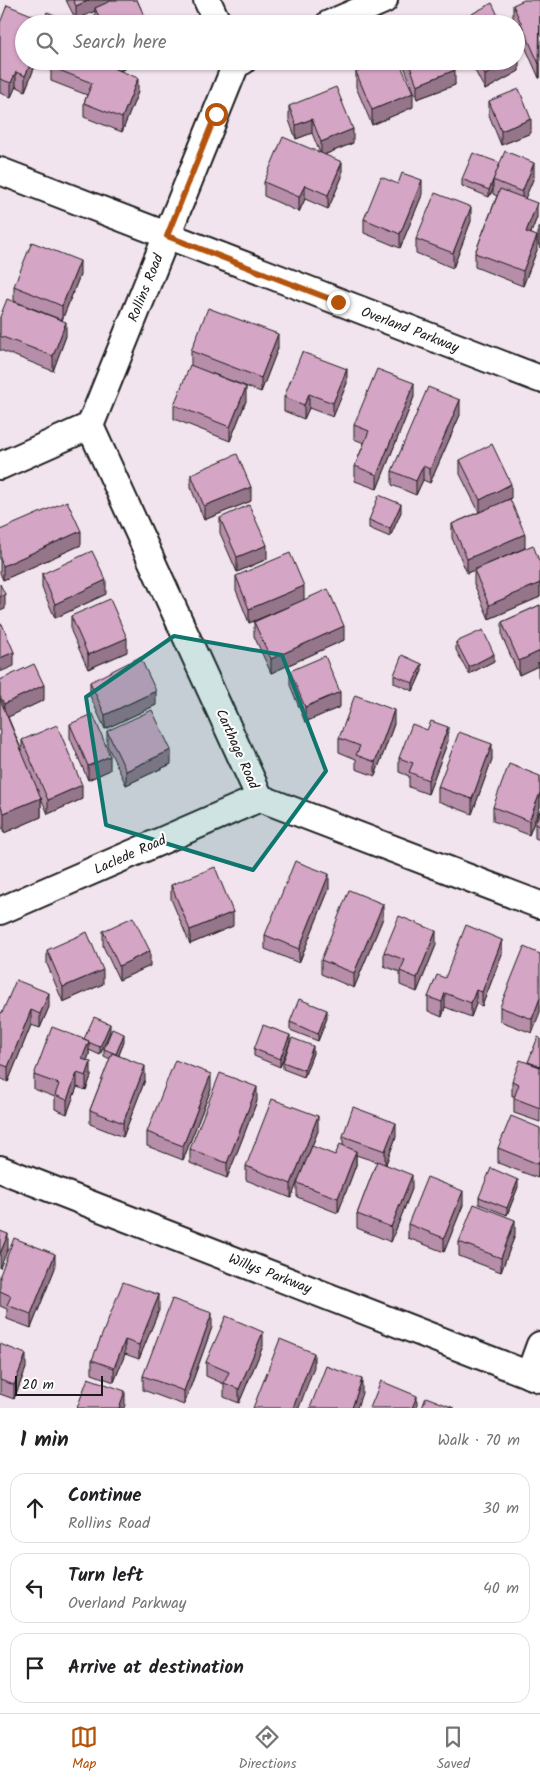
<!DOCTYPE html>
<meta charset="utf-8">
<style>
:root{--surface:#fff;--page:#f6f6f6;--text:#202124;--muted:#757577;--line:#e0e0e0;--accent:#b45309}
body{margin:0;font-family:Kalam,sans-serif;background:var(--page);color:var(--text)}
.scale{position:absolute;left:15px;bottom:12px;width:88px;box-sizing:border-box;padding-left:5px;border:2px solid #1c1c1c;border-top:0;font-size:14px;line-height:18px;white-space:nowrap;color:#1c1c1c;-webkit-text-stroke:4px #fff;paint-order:stroke}
.stop{position:absolute;width:15px;height:15px;margin:-11px;border:4px solid #b45309;border-radius:50%;background:#fff}
.stop.end{background:#b45309;border-color:#fff;box-shadow:0 1px 5px #0008}
.list{margin:0;padding:0;list-style:none}
h2{display:flex;justify-content:space-between;align-items:center;height:65px;margin:0;padding:0 20px;font-size:21px}
h2 small{font-size:16px;font-weight:400;color:var(--muted)}
.list li{display:grid;grid-template-columns:32px 1fr auto;gap:15px;align-items:center;box-sizing:border-box;height:70px;margin:0 10px 10px;padding:0 10px;border:1px solid var(--line);border-radius:15px}
.list b{display:block;font-size:19px;white-space:nowrap}
.list p{margin:0;font-size:16px;white-space:nowrap;color:var(--muted)}
.list em{font-size:16px;font-style:normal;color:var(--muted)}
.icon{flex:none;width:28px;height:28px;fill:none;stroke:currentColor;stroke-width:2;stroke-linecap:round;stroke-linejoin:round}
.map{position:relative;flex:none;width:540px;height:1408px;overflow:hidden}
.search{position:absolute;background:var(--surface);box-shadow:0 1px 4px #0004;left:15px;right:15px;top:15px;height:55px;display:flex;align-items:center;gap:12px;box-sizing:border-box;padding:0 18px;border-radius:28px;color:var(--muted);font-size:19px}
.sheet{height:305px;background:var(--surface)}
nav{display:flex;justify-content:space-around;align-items:center;box-sizing:border-box;height:70px;border-top:1px solid var(--line);background:var(--surface);font-size:14px;color:var(--muted)}
nav a{display:grid;justify-items:center;gap:2px}
nav .on{color:var(--accent)}
.map>svg:first-child{display:block}
.lines{fill:none;stroke-linecap:round;stroke-linejoin:round}
.minor-casing{stroke:#1c1c1c;stroke-width:30}
.minor{stroke:#fff;stroke-width:26}
.wall{fill:#b78ea9;stroke:#1c1c1c}
.shaded-wall{fill:#95748a;stroke:#1c1c1c}
.building{fill:#d5a5c5;stroke:#1c1c1c}
.route{stroke:#b45309;stroke-width:6}
.marked{fill:#0f766e;fill-opacity:0.2;stroke:#0f766e;stroke-width:4;stroke-linejoin:round}
.labels{text-anchor:middle;dominant-baseline:central;stroke-width:4;stroke-linejoin:round;paint-order:stroke}
.street-label{font-size:14px;fill:#1c1c1c;stroke:#fff}
</style>
<div class="map">
<svg width="540" height="1408" viewBox="0 0 540 1408">
<rect width="100%" height="100%" fill="#f2e4ee"/>
<filter id="ink" filterUnits="userSpaceOnUse"><feTurbulence type="fractalNoise" baseFrequency=".02" numOctaves="2"/><feDisplacementMap in="SourceGraphic" scale="10" xChannelSelector="R" yChannelSelector="G"/><feConvolveMatrix kernelMatrix="1 2 1 2 8 2 1 2 1" color-interpolation-filters="sRGB"/></filter>
<g filter="url(#ink)">
<g class="lines">
<defs>
<g id="minor">
<path d="M 207,0 L 218,24"/>
<path d="M 329,24 L 384,0"/>
<path d="M 0,171 L 540,379"/>
<path d="M 90,426 L 260,798 L 540,905"/>
<path d="M 0,466 L 90,426 L 236,64 L 243,61"/>
<path d="M 0,911 L 260,798"/>
<path d="M 0,1169 L 540,1379"/>
<path d="M 529,1375 L 540,1345"/>
</g>
</defs>
<!-- minor casing -->
<use href="#minor" class="minor-casing"/>
<!-- minor -->
<use href="#minor" class="minor"/>
</g>
<!-- wall -->
<g class="wall">
<path d="M 66,0 L 137,0 L 148,24 L 95,24 L 95,11 L 76,20 Z"/>
<path d="M 540,0 L 540,78 L 539,78 L 516,26 L 516,24 L 515,24 L 513,19 L 513,5 Z"/>
<path d="M 44,20 L 70,24 L 24,24 L 37,61 L 25,91 L 16,86 L 11,97 L 0,93 L 0,23 Z"/>
<path d="M 43,61 L 108,61 L 108,66 L 116,69 L 112,61 L 141,61 L 120,71 L 138,92 L 122,132 L 84,117 L 84,103 L 87,95 L 51,81 L 51,67 L 52,65 Z"/>
<path d="M 402,61 L 452,61 L 455,85 L 417,99 Z"/>
<path d="M 470,61 L 516,61 L 519,71 L 485,90 Z"/>
<path d="M 356,72 L 413,107 L 372,125 L 356,87 Z"/>
<path d="M 489,101 L 531,133 L 501,145 L 489,115 Z"/>
<path d="M 289,106 L 353,143 L 324,155 L 342,177 L 328,209 L 305,199 L 299,212 L 264,196 L 264,182 L 320,153 L 312,133 L 296,139 L 289,120 Z"/>
<path d="M 534,177 L 525,198 L 537,217 L 531,233 L 537,250 L 523,286 L 475,267 L 475,253 L 497,196 L 493,194 L 493,189 L 489,197 L 462,186 L 462,179 Z"/>
<path d="M 422,195 L 400,248 L 364,233 L 364,219 Z"/>
<path d="M 471,221 L 453,268 L 416,253 L 416,239 Z"/>
<path d="M 540,227 L 540,248 L 538,243 L 538,228 Z"/>
<path d="M 80,275 L 62,320 L 14,301 L 14,286 Z"/>
<path d="M 0,317 L 66,336 L 53,371 L 0,350 Z"/>
<path d="M 278,348 L 261,392 L 211,373 L 246,401 L 230,441 L 174,419 L 174,405 L 191,365 L 191,351 Z"/>
<path d="M 347,383 L 333,417 L 309,408 L 304,419 L 284,411 L 284,397 Z"/>
<path d="M 414,397 L 377,489 L 355,481 L 355,466 L 364,443 L 354,439 L 354,425 Z"/>
<path d="M 460,415 L 430,483 L 423,480 L 416,495 L 392,485 L 392,471 Z"/>
<path d="M 460,460 L 511,498 L 508,500 L 525,548 L 467,573 L 452,538 L 452,524 L 479,512 L 460,474 Z"/>
<path d="M 191,474 L 251,501 L 204,520 L 191,488 Z"/>
<path d="M 401,512 L 390,537 L 369,528 L 369,520 Z"/>
<path d="M 220,518 L 267,559 L 237,572 L 220,533 Z"/>
<path d="M 0,530 L 81,545 L 3,580 L 0,573 Z"/>
<path d="M 540,563 L 540,597 L 489,619 L 474,584 L 474,570 Z"/>
<path d="M 42,574 L 106,594 L 55,618 L 42,588 Z"/>
<path d="M 236,576 L 304,600 L 249,623 L 236,590 Z"/>
<path d="M 540,605 L 540,680 L 538,676 L 538,666 L 519,675 L 502,636 L 502,622 Z"/>
<path d="M 71,616 L 127,652 L 88,669 L 71,631 Z"/>
<path d="M 254,622 L 344,640 L 271,673 L 254,636 Z"/>
<path d="M 456,642 L 494,661 L 469,674 L 456,650 Z"/>
<path d="M 290,671 L 340,707 L 305,722 L 290,685 Z"/>
<path d="M 422,671 L 413,691 L 394,683 L 394,675 Z"/>
<path d="M 0,680 L 44,700 L 8,717 L 22,751 L 22,740 L 82,799 L 48,814 L 41,798 L 41,817 L 4,833 L 0,823 Z"/>
<path d="M 90,682 L 156,705 L 105,729 L 90,696 Z"/>
<path d="M 70,724 L 110,770 L 88,780 L 70,738 Z"/>
<path d="M 394,724 L 375,776 L 356,769 L 356,759 L 339,752 L 339,738 Z"/>
<path d="M 107,731 L 171,764 L 126,785 L 107,745 Z"/>
<path d="M 448,741 L 428,794 L 409,787 L 409,776 L 399,772 L 399,758 Z"/>
<path d="M 492,759 L 472,814 L 438,801 L 438,787 Z"/>
<path d="M 540,776 L 540,807 L 529,835 L 493,821 L 493,807 Z"/>
<path d="M 540,811 L 540,840 L 535,838 L 535,824 Z"/>
<path d="M 171,885 L 233,926 L 190,944 L 171,899 Z"/>
<path d="M 329,889 L 299,963 L 265,949 L 265,935 Z"/>
<path d="M 383,918 L 354,988 L 321,974 L 321,960 Z"/>
<path d="M 103,931 L 150,966 L 119,980 L 103,946 Z"/>
<path d="M 436,945 L 417,992 L 400,985 L 400,972 L 384,966 L 384,952 Z"/>
<path d="M 47,950 L 103,984 L 63,1002 L 47,964 Z"/>
<path d="M 502,954 L 482,1006 L 476,1004 L 471,1017 L 445,1007 L 442,1017 L 428,1011 L 428,997 L 445,978 Z"/>
<path d="M 540,954 L 532,1033 L 500,1021 L 500,1007 Z"/>
<path d="M 49,1007 L 40,1028 L 31,1025 L 8,1082 L 0,1078 L 0,1012 L 2,1013 Z"/>
<path d="M 327,1018 L 318,1041 L 290,1030 L 290,1022 Z"/>
<path d="M 110,1031 L 100,1055 L 89,1050 L 89,1055 L 87,1060 L 91,1076 L 86,1090 L 77,1087 L 67,1114 L 55,1109 L 55,1097 L 34,1089 L 34,1075 L 84,1039 Z"/>
<path d="M 540,1038 L 540,1122 L 514,1113 L 514,1098 L 515,1096 L 512,1096 L 512,1081 L 528,1063 Z"/>
<path d="M 124,1042 L 119,1055 L 145,1080 L 123,1137 L 90,1124 L 90,1110 L 110,1059 L 104,1056 L 104,1049 Z"/>
<path d="M 290,1042 L 280,1067 L 254,1056 L 254,1049 Z"/>
<path d="M 313,1053 L 304,1077 L 283,1069 L 283,1062 Z"/>
<path d="M 211,1089 L 183,1160 L 147,1146 L 147,1132 Z"/>
<path d="M 257,1101 L 227,1178 L 190,1163 L 190,1149 Z"/>
<path d="M 540,1128 L 538,1178 L 498,1163 L 498,1148 Z"/>
<path d="M 318,1131 L 291,1198 L 246,1180 L 246,1166 Z"/>
<path d="M 343,1136 L 396,1137 L 386,1164 L 412,1189 L 391,1242 L 357,1228 L 357,1214 L 377,1162 L 356,1155 L 356,1165 L 338,1213 L 297,1197 L 297,1183 L 335,1155 L 343,1146 Z"/>
<path d="M 518,1187 L 507,1215 L 479,1204 L 479,1197 Z"/>
<path d="M 463,1205 L 444,1252 L 408,1238 L 408,1224 Z"/>
<path d="M 515,1235 L 501,1272 L 459,1256 L 459,1242 Z"/>
<path d="M 55,1268 L 31,1328 L 7,1319 L 7,1309 L 0,1306 L 0,1275 Z"/>
<path d="M 159,1310 L 139,1359 L 125,1354 L 114,1382 L 92,1374 L 92,1360 Z"/>
<path d="M 212,1327 L 184,1405 L 143,1390 L 143,1376 Z"/>
<path d="M 0,1344 L 26,1368 L 14,1399 L 0,1394 Z"/>
<path d="M 263,1346 L 239,1403 L 224,1397 L 224,1384 L 206,1376 L 206,1362 Z"/>
</g>
<!-- shaded-wall -->
<g class="shaded-wall">
<path d="M 89,0 L 119,0 L 95,8 L 95,11 L 76,20 L 76,6 Z"/>
<path d="M 519,57 L 519,71 L 485,90 L 485,75 L 512,61 L 516,61 L 516,59 Z"/>
<path d="M 32,61 L 37,61 L 25,91 L 25,76 Z"/>
<path d="M 117,61 L 141,61 L 117,72 Z"/>
<path d="M 540,63 L 540,78 L 539,78 L 539,64 Z"/>
<path d="M 455,70 L 455,85 L 417,99 L 417,85 Z"/>
<path d="M 16,72 L 16,86 L 11,97 L 11,83 Z"/>
<path d="M 138,78 L 138,92 L 122,132 L 122,118 Z"/>
<path d="M 413,93 L 413,107 L 372,125 L 372,110 Z"/>
<path d="M 312,119 L 312,133 L 296,139 L 296,125 Z"/>
<path d="M 531,119 L 531,133 L 501,145 L 501,131 Z"/>
<path d="M 353,129 L 353,143 L 321,156 L 321,142 Z"/>
<path d="M 342,162 L 342,177 L 328,209 L 328,195 Z"/>
<path d="M 534,163 L 534,177 L 522,206 L 522,192 Z"/>
<path d="M 422,180 L 422,195 L 400,248 L 400,234 Z"/>
<path d="M 493,181 L 493,189 L 489,197 L 489,190 Z"/>
<path d="M 305,185 L 305,199 L 299,212 L 299,197 Z"/>
<path d="M 537,203 L 537,217 L 526,246 L 526,232 Z"/>
<path d="M 471,207 L 471,221 L 453,268 L 453,253 Z"/>
<path d="M 537,236 L 537,250 L 523,286 L 523,271 Z"/>
<path d="M 80,261 L 80,275 L 62,320 L 62,306 Z"/>
<path d="M 66,322 L 66,336 L 53,371 L 53,356 Z"/>
<path d="M 278,334 L 278,348 L 261,392 L 261,378 Z"/>
<path d="M 347,369 L 347,383 L 333,417 L 333,403 Z"/>
<path d="M 414,383 L 414,397 L 377,489 L 377,475 Z"/>
<path d="M 246,387 L 246,401 L 230,441 L 230,427 Z"/>
<path d="M 309,394 L 309,408 L 304,419 L 304,405 Z"/>
<path d="M 460,400 L 460,415 L 430,483 L 430,469 Z"/>
<path d="M 423,466 L 423,480 L 416,495 L 416,481 Z"/>
<path d="M 511,484 L 511,498 L 480,514 L 480,500 Z"/>
<path d="M 251,487 L 251,501 L 204,520 L 204,506 Z"/>
<path d="M 401,504 L 401,512 L 390,537 L 390,529 Z"/>
<path d="M 81,531 L 81,545 L 3,580 L 3,566 Z"/>
<path d="M 525,534 L 525,548 L 467,573 L 467,559 Z"/>
<path d="M 267,545 L 267,559 L 237,572 L 237,557 Z"/>
<path d="M 106,580 L 106,594 L 55,618 L 55,604 Z"/>
<path d="M 540,583 L 540,597 L 489,619 L 489,605 Z"/>
<path d="M 304,586 L 304,600 L 249,623 L 249,609 Z"/>
<path d="M 5,594 L 5,609 L 0,611 L 0,597 Z"/>
<path d="M 344,626 L 344,640 L 271,673 L 271,659 Z"/>
<path d="M 127,638 L 127,652 L 88,669 L 88,655 Z"/>
<path d="M 540,651 L 540,666 L 538,662 L 538,666 L 519,675 L 519,661 Z"/>
<path d="M 14,652 L 14,666 L 0,672 L 0,658 Z"/>
<path d="M 494,654 L 494,661 L 469,674 L 469,667 Z"/>
<path d="M 422,664 L 422,671 L 413,691 L 413,683 Z"/>
<path d="M 44,685 L 44,700 L 4,719 L 4,704 Z"/>
<path d="M 156,691 L 156,705 L 105,729 L 105,715 Z"/>
<path d="M 340,692 L 340,707 L 305,722 L 305,707 Z"/>
<path d="M 394,710 L 394,724 L 375,776 L 375,762 Z"/>
<path d="M 448,727 L 448,741 L 428,794 L 428,780 Z"/>
<path d="M 492,744 L 492,759 L 472,814 L 472,799 Z"/>
<path d="M 171,750 L 171,764 L 126,785 L 126,771 Z"/>
<path d="M 110,756 L 110,770 L 88,780 L 88,766 Z"/>
<path d="M 82,785 L 82,799 L 48,814 L 48,800 Z"/>
<path d="M 540,793 L 540,807 L 529,835 L 529,821 Z"/>
<path d="M 41,798 L 41,817 L 4,833 L 4,813 Z"/>
<path d="M 329,874 L 329,889 L 299,963 L 299,949 Z"/>
<path d="M 383,904 L 383,918 L 354,988 L 354,973 Z"/>
<path d="M 233,912 L 233,926 L 190,944 L 190,930 Z"/>
<path d="M 436,931 L 436,945 L 417,992 L 417,978 Z"/>
<path d="M 502,940 L 502,954 L 482,1006 L 482,992 Z"/>
<path d="M 150,951 L 150,966 L 119,980 L 119,966 Z"/>
<path d="M 103,970 L 103,984 L 63,1002 L 63,987 Z"/>
<path d="M 476,990 L 476,1004 L 471,1017 L 471,1003 Z"/>
<path d="M 49,993 L 49,1007 L 40,1028 L 40,1014 Z"/>
<path d="M 445,993 L 445,1007 L 442,1017 L 442,1002 Z"/>
<path d="M 540,998 L 540,1012 L 532,1033 L 532,1019 Z"/>
<path d="M 31,1010 L 31,1025 L 8,1082 L 8,1067 Z"/>
<path d="M 327,1010 L 327,1018 L 318,1041 L 318,1034 Z"/>
<path d="M 110,1024 L 110,1031 L 100,1055 L 100,1047 Z"/>
<path d="M 124,1034 L 124,1042 L 116,1062 L 116,1054 Z"/>
<path d="M 290,1035 L 290,1042 L 280,1067 L 280,1059 Z"/>
<path d="M 89,1041 L 89,1055 L 82,1073 L 82,1059 Z"/>
<path d="M 313,1046 L 313,1053 L 304,1077 L 304,1070 Z"/>
<path d="M 91,1062 L 91,1076 L 86,1090 L 86,1076 Z"/>
<path d="M 145,1066 L 145,1080 L 123,1137 L 123,1123 Z"/>
<path d="M 77,1073 L 77,1087 L 67,1114 L 67,1100 Z"/>
<path d="M 211,1074 L 211,1089 L 183,1160 L 183,1146 Z"/>
<path d="M 257,1087 L 257,1101 L 227,1178 L 227,1163 Z"/>
<path d="M 318,1116 L 318,1131 L 291,1198 L 291,1184 Z"/>
<path d="M 396,1123 L 396,1137 L 385,1166 L 385,1151 Z"/>
<path d="M 356,1151 L 356,1165 L 338,1213 L 338,1198 Z"/>
<path d="M 540,1158 L 540,1172 L 538,1178 L 538,1164 Z"/>
<path d="M 412,1175 L 412,1189 L 391,1242 L 391,1227 Z"/>
<path d="M 518,1180 L 518,1187 L 507,1215 L 507,1208 Z"/>
<path d="M 463,1191 L 463,1205 L 444,1252 L 444,1238 Z"/>
<path d="M 515,1220 L 515,1235 L 501,1272 L 501,1258 Z"/>
<path d="M 8,1234 L 8,1249 L 0,1268 L 0,1254 Z"/>
<path d="M 55,1254 L 55,1268 L 31,1328 L 31,1314 Z"/>
<path d="M 159,1295 L 159,1310 L 139,1359 L 139,1345 Z"/>
<path d="M 212,1313 L 212,1327 L 184,1405 L 184,1391 Z"/>
<path d="M 263,1332 L 263,1346 L 239,1403 L 239,1389 Z"/>
<path d="M 125,1340 L 125,1354 L 114,1382 L 114,1368 Z"/>
<path d="M 314,1353 L 314,1367 L 299,1408 L 293,1408 Z"/>
<path d="M 26,1354 L 26,1368 L 14,1399 L 14,1385 Z"/>
<path d="M 362,1379 L 362,1393 L 357,1408 L 352,1408 Z"/>
<path d="M 125,1391 L 125,1405 L 124,1408 L 119,1408 Z"/>
<path d="M 417,1396 L 417,1408 L 412,1408 Z"/>
</g>
<!-- building -->
<g class="building">
<path d="M 73,0 L 89,0 L 76,6 Z"/>
<path d="M 113,0 L 137,0 L 148,24 L 102,24 L 95,8 Z"/>
<path d="M 524,0 L 540,0 L 539,64 L 513,5 Z"/>
<path d="M 492,3 L 502,24 L 458,24 L 457,22 Z"/>
<path d="M 7,5 L 44,20 L 47,12 L 70,21 L 68,24 L 24,24 L 24,61 L 32,61 L 25,76 L 16,72 L 11,83 L 0,79 L 0,23 Z"/>
<path d="M 516,51 L 519,57 L 516,59 Z"/>
<path d="M 53,61 L 108,61 L 106,65 L 138,78 L 122,118 L 84,103 L 92,83 L 51,67 Z"/>
<path d="M 381,61 L 399,61 L 413,93 L 372,110 L 356,72 Z"/>
<path d="M 408,61 L 452,61 L 455,70 L 417,85 Z"/>
<path d="M 477,61 L 512,61 L 485,75 Z"/>
<path d="M 336,87 L 353,129 L 321,142 L 312,119 L 296,125 L 289,106 Z"/>
<path d="M 519,89 L 531,119 L 501,131 L 489,101 Z"/>
<path d="M 283,137 L 342,162 L 328,195 L 305,185 L 299,197 L 264,182 Z"/>
<path d="M 505,151 L 534,163 L 522,192 L 493,180 Z"/>
<path d="M 473,153 L 500,163 L 489,190 L 462,179 Z"/>
<path d="M 402,173 L 422,180 L 400,234 L 364,219 L 381,177 L 398,184 Z"/>
<path d="M 500,189 L 537,203 L 526,232 L 537,236 L 523,271 L 475,253 Z"/>
<path d="M 435,193 L 471,207 L 453,253 L 416,239 Z"/>
<path d="M 32,242 L 80,261 L 62,306 L 14,286 Z"/>
<path d="M 7,299 L 66,322 L 53,356 L 0,336 L 0,317 Z"/>
<path d="M 208,308 L 278,334 L 261,378 L 191,351 Z"/>
<path d="M 302,352 L 347,369 L 333,403 L 309,394 L 304,405 L 284,397 Z"/>
<path d="M 190,365 L 246,387 L 230,427 L 174,405 Z"/>
<path d="M 377,369 L 414,383 L 377,475 L 355,466 L 369,431 L 354,425 Z"/>
<path d="M 428,387 L 460,400 L 430,469 L 423,466 L 416,481 L 392,471 Z"/>
<path d="M 492,444 L 511,484 L 480,500 L 460,460 Z"/>
<path d="M 237,454 L 251,487 L 204,506 L 191,474 Z"/>
<path d="M 379,495 L 401,504 L 390,529 L 369,520 Z"/>
<path d="M 510,499 L 525,534 L 467,559 L 452,524 Z"/>
<path d="M 67,501 L 81,531 L 3,566 L 0,558 L 0,530 Z"/>
<path d="M 249,505 L 267,545 L 237,557 L 220,518 Z"/>
<path d="M 533,545 L 540,563 L 540,583 L 489,605 L 474,570 Z"/>
<path d="M 92,551 L 106,580 L 55,604 L 42,574 Z"/>
<path d="M 290,553 L 304,586 L 249,609 L 236,576 Z"/>
<path d="M 0,584 L 5,594 L 0,597 Z"/>
<path d="M 328,589 L 344,626 L 271,659 L 254,622 Z"/>
<path d="M 110,599 L 127,638 L 88,655 L 71,616 Z"/>
<path d="M 540,605 L 540,651 L 519,661 L 502,622 Z"/>
<path d="M 2,624 L 14,652 L 0,658 L 0,625 Z"/>
<path d="M 483,630 L 494,654 L 469,667 L 456,642 Z"/>
<path d="M 402,655 L 422,664 L 413,683 L 394,675 Z"/>
<path d="M 325,656 L 340,692 L 305,707 L 290,671 Z"/>
<path d="M 140,657 L 156,691 L 105,715 L 90,682 Z"/>
<path d="M 34,664 L 44,685 L 4,704 L 0,696 L 0,680 Z"/>
<path d="M 355,695 L 394,710 L 375,762 L 356,755 L 360,746 L 339,738 Z"/>
<path d="M 0,699 L 41,798 L 4,813 L 0,804 Z"/>
<path d="M 152,710 L 171,750 L 126,771 L 107,731 Z"/>
<path d="M 93,714 L 110,756 L 88,766 L 70,724 Z"/>
<path d="M 431,721 L 448,727 L 428,780 L 409,772 L 413,763 L 399,758 L 412,724 L 427,730 Z"/>
<path d="M 57,725 L 82,785 L 48,800 L 22,740 Z"/>
<path d="M 459,732 L 492,744 L 472,799 L 438,787 Z"/>
<path d="M 509,764 L 540,776 L 540,793 L 529,821 L 493,807 Z"/>
<path d="M 540,811 L 540,826 L 535,824 Z"/>
<path d="M 295,861 L 329,874 L 299,949 L 265,935 Z"/>
<path d="M 215,867 L 233,912 L 190,930 L 171,885 Z"/>
<path d="M 349,890 L 383,904 L 354,973 L 321,960 Z"/>
<path d="M 399,916 L 436,931 L 417,978 L 400,971 L 405,960 L 384,952 Z"/>
<path d="M 133,917 L 150,951 L 119,966 L 103,931 Z"/>
<path d="M 466,925 L 502,940 L 482,992 L 476,990 L 471,1003 L 445,993 L 442,1002 L 428,997 L 437,975 L 445,978 Z"/>
<path d="M 87,932 L 103,970 L 63,987 L 47,950 Z"/>
<path d="M 524,947 L 540,954 L 540,998 L 532,1019 L 500,1007 Z"/>
<path d="M 16,980 L 49,993 L 40,1014 L 31,1010 L 8,1067 L 0,1064 L 0,1012 L 2,1013 Z"/>
<path d="M 299,999 L 327,1010 L 318,1034 L 290,1022 Z"/>
<path d="M 94,1017 L 110,1024 L 100,1047 L 88,1042 L 89,1041 L 84,1039 Z"/>
<path d="M 263,1025 L 290,1035 L 280,1059 L 254,1049 Z"/>
<path d="M 52,1027 L 89,1041 L 82,1059 L 91,1062 L 86,1076 L 77,1073 L 67,1100 L 55,1095 L 59,1084 L 34,1075 Z"/>
<path d="M 112,1029 L 124,1034 L 116,1054 L 104,1049 Z"/>
<path d="M 538,1037 L 540,1038 L 540,1066 L 528,1062 Z"/>
<path d="M 292,1038 L 313,1046 L 304,1070 L 283,1062 Z"/>
<path d="M 112,1053 L 145,1066 L 123,1123 L 90,1110 Z"/>
<path d="M 175,1060 L 211,1074 L 183,1146 L 147,1132 Z"/>
<path d="M 520,1060 L 540,1067 L 540,1108 L 514,1098 L 519,1084 L 512,1081 Z"/>
<path d="M 220,1073 L 257,1087 L 227,1163 L 190,1149 Z"/>
<path d="M 272,1099 L 318,1116 L 291,1184 L 246,1166 Z"/>
<path d="M 353,1107 L 396,1123 L 385,1151 L 343,1136 Z"/>
<path d="M 511,1116 L 540,1128 L 540,1158 L 538,1164 L 498,1148 Z"/>
<path d="M 340,1144 L 356,1151 L 338,1198 L 297,1183 L 312,1146 L 335,1155 Z"/>
<path d="M 377,1161 L 412,1175 L 391,1227 L 357,1214 Z"/>
<path d="M 491,1168 L 518,1180 L 507,1208 L 479,1197 Z"/>
<path d="M 427,1177 L 463,1191 L 444,1238 L 408,1224 Z"/>
<path d="M 474,1204 L 515,1220 L 501,1258 L 459,1242 Z"/>
<path d="M 0,1231 L 8,1234 L 0,1254 Z"/>
<path d="M 14,1238 L 55,1254 L 31,1314 L 7,1305 L 11,1296 L 0,1291 L 0,1275 Z"/>
<path d="M 123,1282 L 159,1295 L 139,1345 L 125,1340 L 114,1368 L 92,1360 Z"/>
<path d="M 172,1299 L 212,1313 L 184,1391 L 143,1376 Z"/>
<path d="M 226,1316 L 263,1332 L 239,1389 L 224,1383 L 229,1372 L 206,1362 Z"/>
<path d="M 280,1339 L 314,1353 L 293,1408 L 253,1408 Z"/>
<path d="M 0,1344 L 26,1354 L 14,1385 L 0,1380 Z"/>
<path d="M 326,1366 L 362,1379 L 352,1408 L 310,1408 Z"/>
<path d="M 88,1378 L 125,1391 L 119,1408 L 77,1408 Z"/>
<path d="M 381,1381 L 417,1396 L 412,1408 L 370,1408 Z"/>
<path d="M 426,1397 L 454,1408 L 422,1408 Z"/>
</g>
</g>
<g class="lines" filter="url(#ink)">
<!-- route -->
<path class="route" d="M 216,114 L 167,236 L 338,302"/>
</g>
<!-- marked area -->
<path class="marked" d="M 174,636 L 282,655 L 326,771 L 253,870 L 106,825 L 86,697 Z"/>
<g class="labels">
<!-- street labels -->
<g class="street-label">
<text transform="translate(146 288) rotate(-68)">Rollins Road</text>
<text transform="translate(410 330) rotate(21)">Overland Parkway</text>
<text transform="translate(237 749) rotate(66)">Carthage Road</text>
<text transform="translate(130 855) rotate(-24)">Laclede Road</text>
<text transform="translate(270 1274) rotate(21)">Willys Parkway</text>
</g>
</g>
</svg>
<div class="scale">20 m</div>
<div class="stop" style="left:216px;top:114px"></div>
<div class="stop end" style="left:338px;top:302px"></div>
<div class="search"><svg class="icon" aria-label="search" viewBox="0 0 24 24"><circle cx="10" cy="10" r="6"/><path d="M15 15l6 6"/></svg>Search here</div>
</div>
<section class="sheet">
<h2>1 min<small>Walk · 70 m</small></h2>
<ul class="list">
<li><svg class="icon" aria-label="ahead" viewBox="0 0 24 24"><path d="M12 20V5M6 11l6-6 6 6"/></svg><div><b>Continue</b><p>Rollins Road</p></div><em>30 m</em></li>
<li><svg class="icon" aria-label="left" viewBox="0 0 24 24"><path d="M17 20v-9H6M10 6l-5 5 5 5"/></svg><div><b>Turn left</b><p>Overland Parkway</p></div><em>40 m</em></li>
<li><svg class="icon" aria-label="arrive" viewBox="0 0 24 24"><path d="M6 21V4h12l-3 4 3 4H6"/></svg><div><b>Arrive at destination</b></div></li>
</ul>
</section>
<nav>
<a class="on"><svg class="icon" aria-label="map" viewBox="0 0 24 24"><path d="M3 6l6-2 6 2 6-2v14l-6 2-6-2-6 2zM9 4v14M15 6v14"/></svg>Map</a>
<a><svg class="icon" aria-label="directions" viewBox="0 0 24 24"><path d="M12 3l9 9-9 9-9-9zM9 14v-3h6M13 9l2 2-2 2"/></svg>Directions</a>
<a><svg class="icon" aria-label="saved" viewBox="0 0 24 24"><path d="M7 4h10v16l-5-4-5 4z"/></svg>Saved</a>
</nav>
